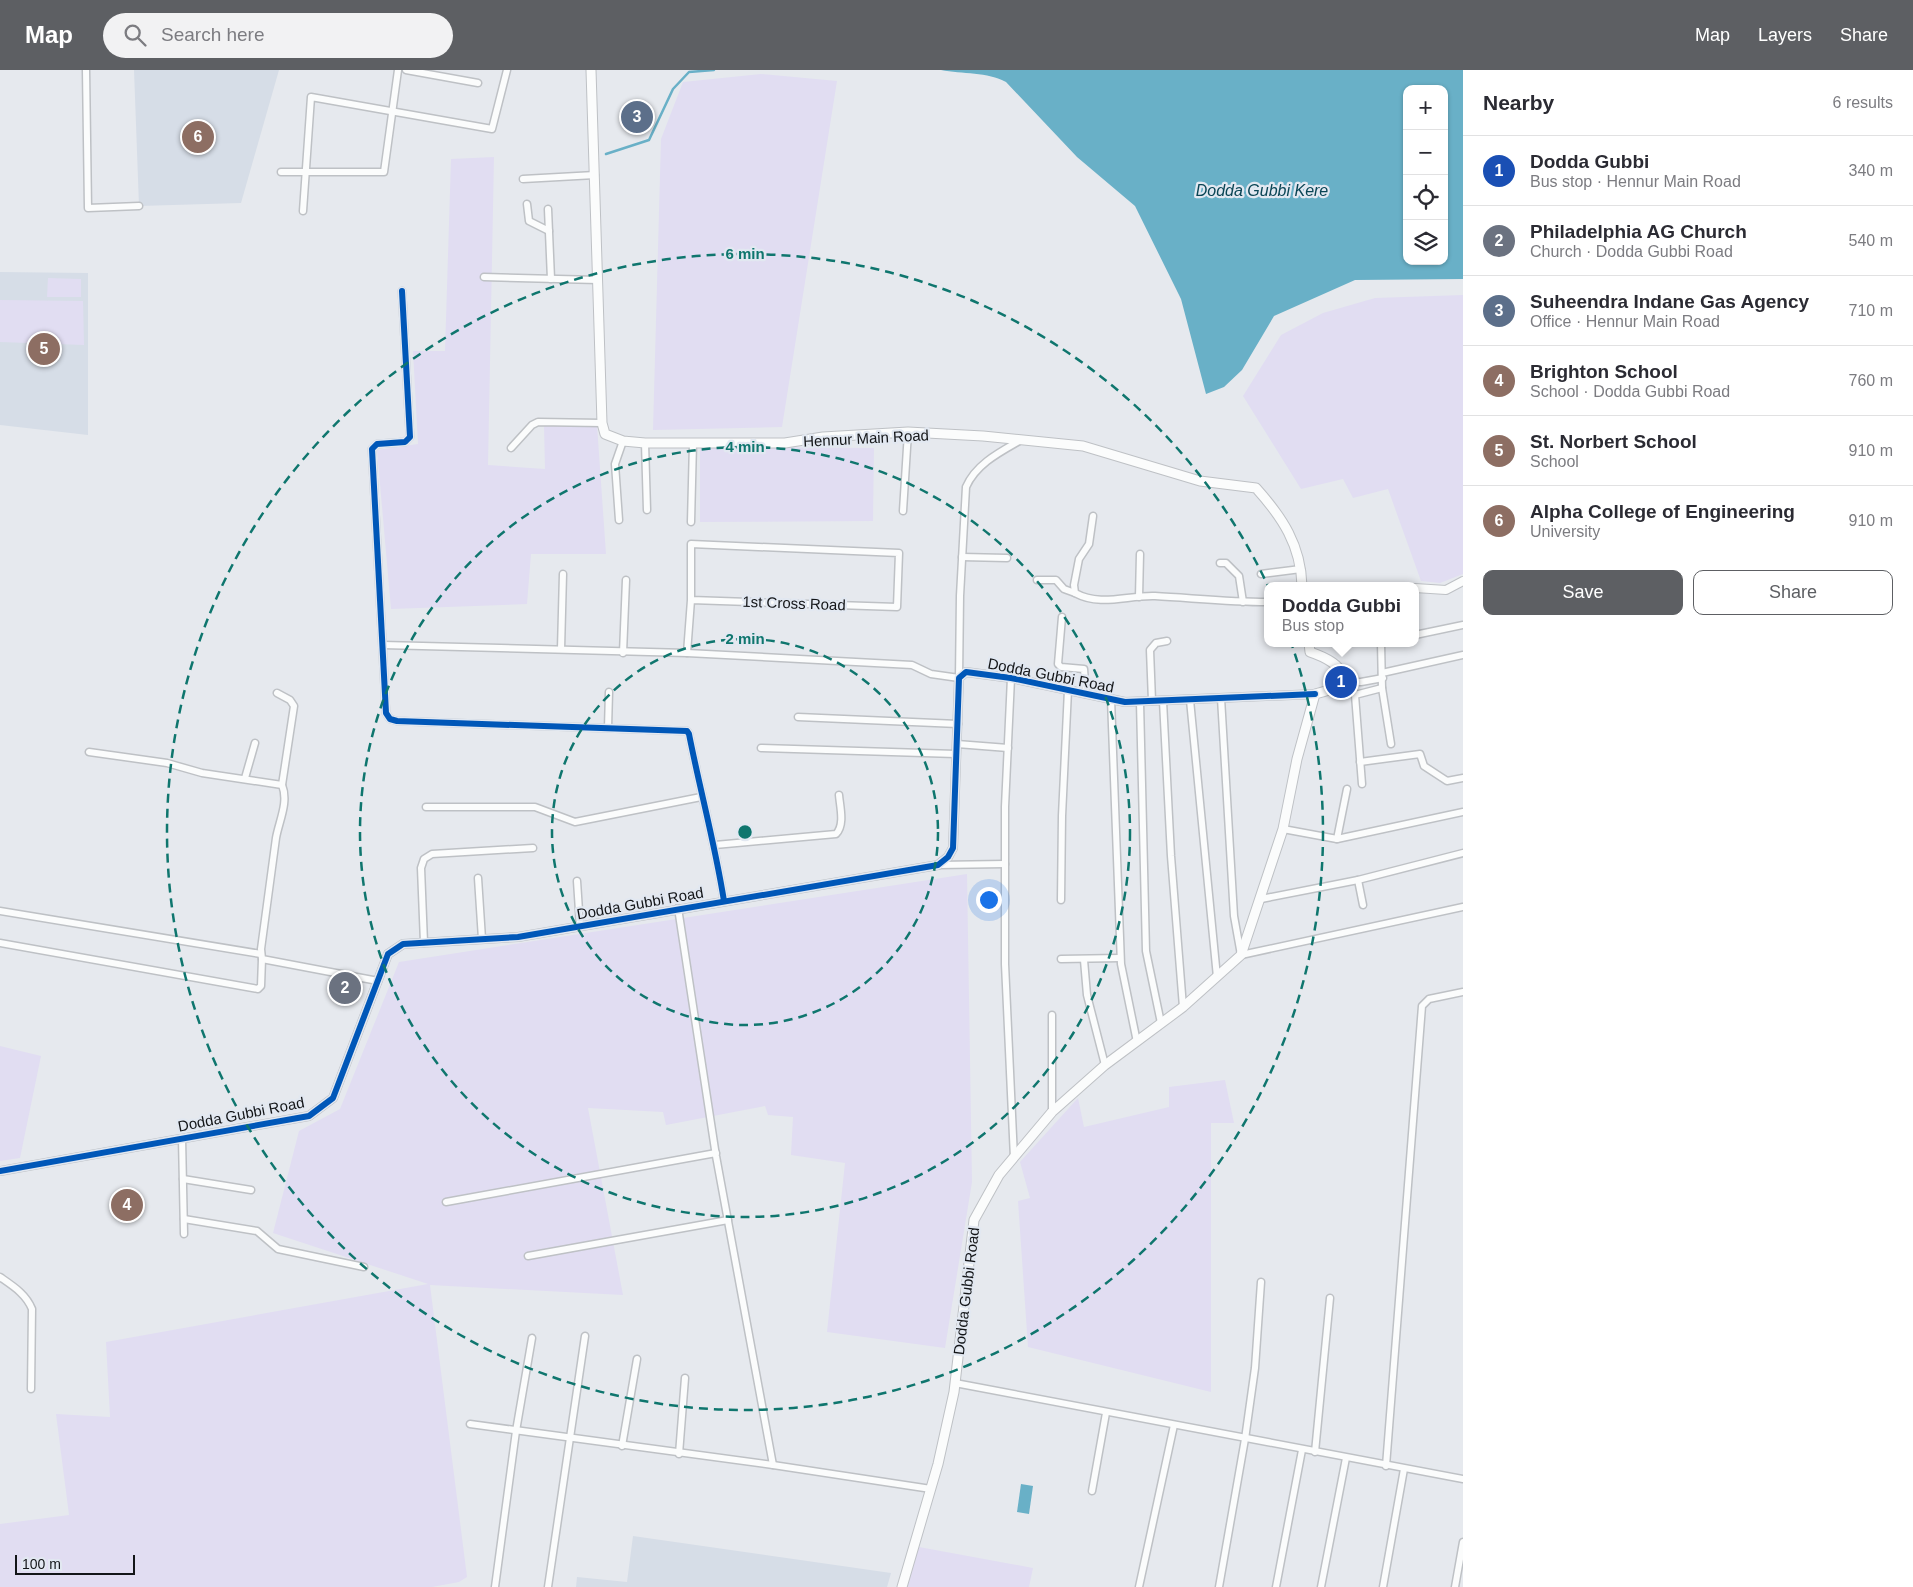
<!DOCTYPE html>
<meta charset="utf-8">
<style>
:root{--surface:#fff;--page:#f2f2f3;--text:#2b2b33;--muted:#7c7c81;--line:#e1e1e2;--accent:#5d5f63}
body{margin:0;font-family:Helvetica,sans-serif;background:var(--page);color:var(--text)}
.controls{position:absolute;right:15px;top:15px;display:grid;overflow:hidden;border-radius:10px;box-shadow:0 1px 4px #0004}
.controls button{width:45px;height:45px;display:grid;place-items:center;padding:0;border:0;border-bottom:1px solid var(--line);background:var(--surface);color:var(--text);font:25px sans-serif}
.scale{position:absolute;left:15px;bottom:12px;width:120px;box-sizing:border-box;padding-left:5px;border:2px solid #131518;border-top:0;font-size:14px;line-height:18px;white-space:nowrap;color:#131518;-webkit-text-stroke:4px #e2e8f1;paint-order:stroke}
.you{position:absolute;left:988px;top:829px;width:18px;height:18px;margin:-12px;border:4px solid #fff;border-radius:50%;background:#1a73e8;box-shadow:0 0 0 8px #1a73e833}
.badge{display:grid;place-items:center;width:32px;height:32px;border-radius:50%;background:var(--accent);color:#fff;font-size:16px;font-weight:700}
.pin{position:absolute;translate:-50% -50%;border:2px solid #fff;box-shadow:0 1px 5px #0006}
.popup{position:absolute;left:1264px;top:512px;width:155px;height:65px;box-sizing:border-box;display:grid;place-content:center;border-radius:10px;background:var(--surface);filter:drop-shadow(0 1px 4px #0005);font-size:16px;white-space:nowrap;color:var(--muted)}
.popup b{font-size:19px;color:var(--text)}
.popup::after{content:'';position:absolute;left:50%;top:100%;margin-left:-10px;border:10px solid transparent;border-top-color:var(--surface)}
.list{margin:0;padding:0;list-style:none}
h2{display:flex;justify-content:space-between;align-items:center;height:65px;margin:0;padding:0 20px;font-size:21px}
h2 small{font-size:16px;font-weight:400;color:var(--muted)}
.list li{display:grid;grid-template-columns:32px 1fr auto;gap:15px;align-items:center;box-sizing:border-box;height:70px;padding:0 20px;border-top:1px solid var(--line)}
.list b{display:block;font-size:19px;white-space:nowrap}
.list p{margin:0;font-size:16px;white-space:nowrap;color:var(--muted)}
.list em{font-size:16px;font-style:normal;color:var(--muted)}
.actions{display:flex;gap:10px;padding:15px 20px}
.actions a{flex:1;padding:11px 0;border:1px solid var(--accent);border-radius:10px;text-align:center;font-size:18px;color:var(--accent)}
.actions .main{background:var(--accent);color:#fff}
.icon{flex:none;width:28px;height:28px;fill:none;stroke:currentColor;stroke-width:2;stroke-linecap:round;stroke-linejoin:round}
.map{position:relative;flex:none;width:1463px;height:1517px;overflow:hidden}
header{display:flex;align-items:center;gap:30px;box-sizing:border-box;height:70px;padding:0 25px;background:var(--accent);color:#fff}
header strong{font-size:24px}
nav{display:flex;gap:28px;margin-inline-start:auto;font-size:18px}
.search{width:350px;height:45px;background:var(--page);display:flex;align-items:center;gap:12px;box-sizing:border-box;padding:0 18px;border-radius:28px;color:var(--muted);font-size:19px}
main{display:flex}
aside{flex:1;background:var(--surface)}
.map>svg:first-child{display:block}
.built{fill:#d6dde7}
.green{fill:#e1ddf2}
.water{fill:#69b0c7;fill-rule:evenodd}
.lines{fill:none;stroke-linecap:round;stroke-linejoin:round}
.stream{stroke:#69b0c7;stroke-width:2.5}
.minor-casing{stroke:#bec1c5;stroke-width:9}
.tertiary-casing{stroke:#bec1c5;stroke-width:10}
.secondary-casing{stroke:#bec1c5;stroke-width:11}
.minor{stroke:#fbfcfc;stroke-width:6}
.tertiary{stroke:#fbfcfc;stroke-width:8}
.secondary{stroke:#fbfcfc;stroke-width:9}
.cycleway-casing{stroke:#e2e8f1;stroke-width:9}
.cycleway{stroke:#0057b8;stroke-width:6}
.ring{fill:none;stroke:#0f766e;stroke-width:2.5;stroke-dasharray:9 6}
.labels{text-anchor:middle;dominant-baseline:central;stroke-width:4.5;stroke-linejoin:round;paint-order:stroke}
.street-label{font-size:15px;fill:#131518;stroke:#e2e8f1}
.water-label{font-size:16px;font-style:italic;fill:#0a4555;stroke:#e2e8f1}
.centre{fill:#0f766e;stroke:#e2e8f1;stroke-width:2.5}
.ring-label{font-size:15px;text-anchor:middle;font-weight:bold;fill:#0f766e;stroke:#e2e8f1;stroke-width:4.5;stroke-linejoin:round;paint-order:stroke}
</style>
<header>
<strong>Map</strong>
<div class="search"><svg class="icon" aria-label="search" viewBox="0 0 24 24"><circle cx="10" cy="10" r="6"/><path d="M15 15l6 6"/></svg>Search here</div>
<nav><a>Map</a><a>Layers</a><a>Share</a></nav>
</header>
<main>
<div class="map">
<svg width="1463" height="1517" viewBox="0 0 1463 1517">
<rect width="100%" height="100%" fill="#e6e9ee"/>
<!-- built -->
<g class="built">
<path d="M 134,0 L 279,0 L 241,133 L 139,136 Z"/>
<path d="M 0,202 L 88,203 L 88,365 L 0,355 Z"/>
<path d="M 633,1466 L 891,1503 L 887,1517 L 576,1517 L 577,1507 L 627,1512 Z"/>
</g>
<!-- green -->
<g class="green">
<path d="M 761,4 L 837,11 L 782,357 L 653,360 L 661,69 L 683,12 Z"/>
<path d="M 494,87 L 488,395 L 545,399 L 544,356 L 597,355 L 606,484 L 531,484 L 527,534 L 391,539 L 377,380 L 418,374 L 413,281 L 445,281 L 451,89 Z"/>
<path d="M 48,208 L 81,209 L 81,227 L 47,227 Z"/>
<path d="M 1463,225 L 1463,504 L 1440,513 L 1421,511 L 1388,419 L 1353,428 L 1343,409 L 1301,419 L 1243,326 L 1281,265 L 1323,243 L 1375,228 Z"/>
<path d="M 0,230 L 83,231 L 84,275 L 0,272 Z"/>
<path d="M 700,377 L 874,378 L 873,451 L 700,452 Z"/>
<path d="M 967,804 L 972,1112 L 945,1278 L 827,1262 L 845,1093 L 791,1085 L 793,1047 L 768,1045 L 765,1036 L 666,1055 L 663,1042 L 588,1038 L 623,1225 L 430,1215 L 467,1507 L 459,1512 L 432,1517 L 0,1517 L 0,1454 L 69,1445 L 56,1344 L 110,1347 L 106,1272 L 428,1214 L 273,1163 L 299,1061 L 340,1039 L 399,892 Z"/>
<path d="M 0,976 L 41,986 L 20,1088 L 0,1091 Z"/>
<path d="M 1225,1010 L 1234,1053 L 1211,1053 L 1211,1322 L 1028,1277 L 1018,1131 L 1030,1128 L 1020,1092 L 1078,1028 L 1084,1057 L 1169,1037 L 1169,1017 Z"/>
<path d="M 919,1477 L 1033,1498 L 1029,1517 L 906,1517 Z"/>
</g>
<!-- water -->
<g class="water">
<path d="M 941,0 L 1463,0 L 1463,209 L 1355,210 L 1274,246 L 1242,300 L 1224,317 L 1206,324 L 1181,229 L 1135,136 L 1077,87 L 1006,12 C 988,2 962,4 941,0 ZM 1407,19 L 1444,19 L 1444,191 L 1407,191 Z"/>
<path d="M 1021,1414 L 1033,1416 L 1029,1444 L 1017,1442 Z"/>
</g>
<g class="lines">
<!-- stream -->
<path class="stream" d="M 606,84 L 649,70 L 673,19 L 689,2 L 714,0"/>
<defs>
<g id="minor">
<path d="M 86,0 L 88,138 L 139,136"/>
<path d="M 406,0 L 478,13"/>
<path d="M 281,102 L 384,102 L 398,0"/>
<path d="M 523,109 L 595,105"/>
<path d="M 527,134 L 529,151 L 549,161"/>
<path d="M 548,139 L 551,209"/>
<path d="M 303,141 L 311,27 L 492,59 L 507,0"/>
<path d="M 484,207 L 598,210"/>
<path d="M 402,221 L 410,367 L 405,372 L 377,374 L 372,379 L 386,643 L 390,649 L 397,651 L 687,661 L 689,664 C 700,720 715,774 724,831"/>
<path d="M 645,373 L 647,440"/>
<path d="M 511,378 L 532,355 L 538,352 L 602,353"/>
<path d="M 903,441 L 908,362"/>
<path d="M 1093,446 L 1089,474 L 1079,489 L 1074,515 L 1075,523 C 1101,537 1127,525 1155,526 C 1192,528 1230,532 1267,532"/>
<path d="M 619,450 L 615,394 L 623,371"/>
<path d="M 691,452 L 693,373"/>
<path d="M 962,487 L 1007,488"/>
<path d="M 1220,493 L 1226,493 L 1239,506 L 1243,532"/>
<path d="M 1261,504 L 1301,499"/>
<path d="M 1037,510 L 1056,510 L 1064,519 L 1075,523"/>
<path d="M 1139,527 L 1140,484"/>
<path d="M 1062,547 L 1058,594 L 1061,597 L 1084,599 L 1086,624"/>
<path d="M 1415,565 L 1463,555"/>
<path d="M 1381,573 L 1382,618 L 1391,674"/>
<path d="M 383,575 L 687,583 L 912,595 L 931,604 L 959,608 L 960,526 L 966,417 C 976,394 1000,382 1021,370"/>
<path d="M 561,579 L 563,504"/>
<path d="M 623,583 L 626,510"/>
<path d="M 687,583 L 691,530 L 691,474 L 899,483 L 897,537 L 691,530"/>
<path d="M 1382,603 L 1463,585"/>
<path d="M 1011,608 L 1005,737 L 1005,894 L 1014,1088"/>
<path d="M 1341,612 L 1361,612 L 1383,608"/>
<path d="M 1343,613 L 1353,620 L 1355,625"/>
<path d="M 277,623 L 290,630 L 294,636 L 282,715"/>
<path d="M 1221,628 L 1234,846 L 1241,885 L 1463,837"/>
<path d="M 1111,629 L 1121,894 L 1137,972"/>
<path d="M 1190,630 L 1217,907"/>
<path d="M 1152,631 L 1150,580 L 1156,573 L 1167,571"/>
<path d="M 1163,631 L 1171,786 L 1183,937"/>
<path d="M 1140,632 L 1146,881 L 1161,953"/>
<path d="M 798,647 L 958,654"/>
<path d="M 608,658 L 609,622"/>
<path d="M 957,674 L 1008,678"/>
<path d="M 761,678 L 956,684"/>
<path d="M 89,682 L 167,693 L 202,703 L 282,715 C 289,732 279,751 276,768 C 271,805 266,842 261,879 L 262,889 L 378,911"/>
<path d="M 1360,692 L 1420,684 L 1424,696 L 1447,711 L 1463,708"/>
<path d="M 245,708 L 255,673"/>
<path d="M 1362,714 L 1355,625 L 1382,618"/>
<path d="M 426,737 L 535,737 L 575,752 L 701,727"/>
<path d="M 1283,759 L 1337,769 L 1463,742"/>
<path d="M 1337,769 L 1347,719"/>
<path d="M 715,775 L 836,764 C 845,755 840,737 839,725"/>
<path d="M 938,795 L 1005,794"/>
<path d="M 478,808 L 482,869"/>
<path d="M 1358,810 L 1363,835"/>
<path d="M 577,811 L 580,856"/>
<path d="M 1261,829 L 1358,810 L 1463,783"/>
<path d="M 1061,830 L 1062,746 L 1068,620"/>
<path d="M 678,838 L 716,1086 L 773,1395"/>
<path d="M 0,841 L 261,884"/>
<path d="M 0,873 L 258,919 L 261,916 L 262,889"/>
<path d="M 424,873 L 421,798 L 424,789 L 432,784 L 533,778"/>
<path d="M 1061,889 L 1120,888"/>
<path d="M 1084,890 L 1087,925 L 1105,995"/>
<path d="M 1052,945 L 1052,1042"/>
<path d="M 182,1068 L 184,1164"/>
<path d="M 183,1109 L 251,1120"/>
<path d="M 446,1132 L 716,1083"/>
<path d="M 184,1149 L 257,1161 L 278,1179 L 364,1197"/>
<path d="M 528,1186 L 728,1150"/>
<path d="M 0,1207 C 13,1216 26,1224 32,1239 L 31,1319"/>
<path d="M 955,1313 L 1463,1409"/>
<path d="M 470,1354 L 773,1395 L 931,1419"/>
<path d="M 622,1376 L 637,1289"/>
<path d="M 1315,1382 L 1330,1228"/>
<path d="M 679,1384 L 685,1308"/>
<path d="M 1386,1396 L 1422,936 L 1429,929 L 1463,922"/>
<path d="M 1092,1421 L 1106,1343"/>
<path d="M 495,1517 L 516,1361 L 532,1268"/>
<path d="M 548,1517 L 585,1266"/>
<path d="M 1139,1517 L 1174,1355"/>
<path d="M 1219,1517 L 1245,1369 L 1255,1298 L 1261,1212"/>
<path d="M 1276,1517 L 1302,1380"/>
<path d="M 1321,1517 L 1346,1388"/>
<path d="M 1383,1517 L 1404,1399"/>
<path d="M 1455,1517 L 1463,1472"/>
</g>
<g id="tertiary">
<path d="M 1415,518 L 1446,520 L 1463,511"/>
<path d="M 0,1101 L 309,1046 L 333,1028 L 388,884 L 403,874 L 518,867 L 938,795 L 948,787 L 953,778 L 959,608 L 966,602 L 1011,608 L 1125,632 L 1315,624"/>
</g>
<g id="secondary">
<path d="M 591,0 L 602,353 L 605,364 L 623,371 L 645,373 L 785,373 L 823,367 L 908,362 L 983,366 L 1083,376 L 1200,411 L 1256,418 C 1282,447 1301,475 1302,516"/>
<path d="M 902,1517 L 938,1394 L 954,1322 L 974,1150 L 999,1105 L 1052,1042 L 1105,995 L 1183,937 L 1241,885 L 1283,759 L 1297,689 L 1315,624 C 1360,614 1343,593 1310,582 L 1309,573"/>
</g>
</defs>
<!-- minor casing -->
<use href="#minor" class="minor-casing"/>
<!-- tertiary casing -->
<use href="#tertiary" class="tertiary-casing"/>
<!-- secondary casing -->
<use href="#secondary" class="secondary-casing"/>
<!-- minor -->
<use href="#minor" class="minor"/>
<!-- tertiary -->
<use href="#tertiary" class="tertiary"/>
<!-- secondary -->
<use href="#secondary" class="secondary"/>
<defs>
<g id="cycleway">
<path d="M 402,221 L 410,367 L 405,372 L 377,374 L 372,379 L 386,643 L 390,649 L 397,651 L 687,661 L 689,664 C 700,720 715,774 724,831"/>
<path d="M 0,1101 L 309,1046 L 333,1028 L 388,884 L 403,874 L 518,867 L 938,795 L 948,787 L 953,778 L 959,608 L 966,602 L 1011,608 L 1125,632 L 1315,624"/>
</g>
</defs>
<!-- cycleway casing -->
<use href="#cycleway" class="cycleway-casing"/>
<!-- cycleway -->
<use href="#cycleway" class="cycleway"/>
</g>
<!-- distance rings -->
<g class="ring">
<circle cx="745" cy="762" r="193"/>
<circle cx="745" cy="762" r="385"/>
<circle cx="745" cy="762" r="578"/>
</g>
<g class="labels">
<!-- street labels -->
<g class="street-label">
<text transform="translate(866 368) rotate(-3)">Hennur Main Road</text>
<text transform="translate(794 533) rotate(2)">1st Cross Road</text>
<text transform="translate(1051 605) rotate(11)">Dodda Gubbi Road</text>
<text transform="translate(640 833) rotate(-10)">Dodda Gubbi Road</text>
<text transform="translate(241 1044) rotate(-11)">Dodda Gubbi Road</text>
<text transform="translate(966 1221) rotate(-83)">Dodda Gubbi Road</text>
</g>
<!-- water labels -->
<g class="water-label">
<text x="1262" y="120">Dodda Gubbi Kere</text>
</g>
</g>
<circle cx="745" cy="762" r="8" class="centre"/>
<g class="ring-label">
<text x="745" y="189">6 min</text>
<text x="745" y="382">4 min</text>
<text x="745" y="574">2 min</text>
</g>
</svg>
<div class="controls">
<button>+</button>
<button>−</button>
<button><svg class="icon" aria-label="locate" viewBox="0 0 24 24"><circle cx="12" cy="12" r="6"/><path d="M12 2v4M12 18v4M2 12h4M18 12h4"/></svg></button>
<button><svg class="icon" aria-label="layers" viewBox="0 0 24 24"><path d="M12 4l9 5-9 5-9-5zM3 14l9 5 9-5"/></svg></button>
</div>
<div class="scale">100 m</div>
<div class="you"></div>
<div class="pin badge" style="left:1341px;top:612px;background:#1a4fb4">1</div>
<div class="popup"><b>Dodda Gubbi</b>Bus stop</div>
<div class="pin badge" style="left:345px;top:918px;background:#6b7280">2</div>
<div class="pin badge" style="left:637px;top:47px;background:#5c6f8a">3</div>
<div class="pin badge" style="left:127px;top:1135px;background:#8d6e63">4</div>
<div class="pin badge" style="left:44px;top:279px;background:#8d6e63">5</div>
<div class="pin badge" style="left:198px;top:67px;background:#8d6e63">6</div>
</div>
<aside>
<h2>Nearby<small>6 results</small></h2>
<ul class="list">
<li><span class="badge" style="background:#1a4fb4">1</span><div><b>Dodda Gubbi</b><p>Bus stop · Hennur Main Road</p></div><em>340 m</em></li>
<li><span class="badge" style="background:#6b7280">2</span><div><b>Philadelphia AG Church</b><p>Church · Dodda Gubbi Road</p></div><em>540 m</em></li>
<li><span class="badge" style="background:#5c6f8a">3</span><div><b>Suheendra Indane Gas Agency</b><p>Office · Hennur Main Road</p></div><em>710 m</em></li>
<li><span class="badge" style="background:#8d6e63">4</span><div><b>Brighton School</b><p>School · Dodda Gubbi Road</p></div><em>760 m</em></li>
<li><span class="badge" style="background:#8d6e63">5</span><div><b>St. Norbert School</b><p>School</p></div><em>910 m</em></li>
<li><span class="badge" style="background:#8d6e63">6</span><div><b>Alpha College of Engineering</b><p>University</p></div><em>910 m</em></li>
</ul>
<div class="actions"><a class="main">Save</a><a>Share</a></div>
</aside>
</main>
